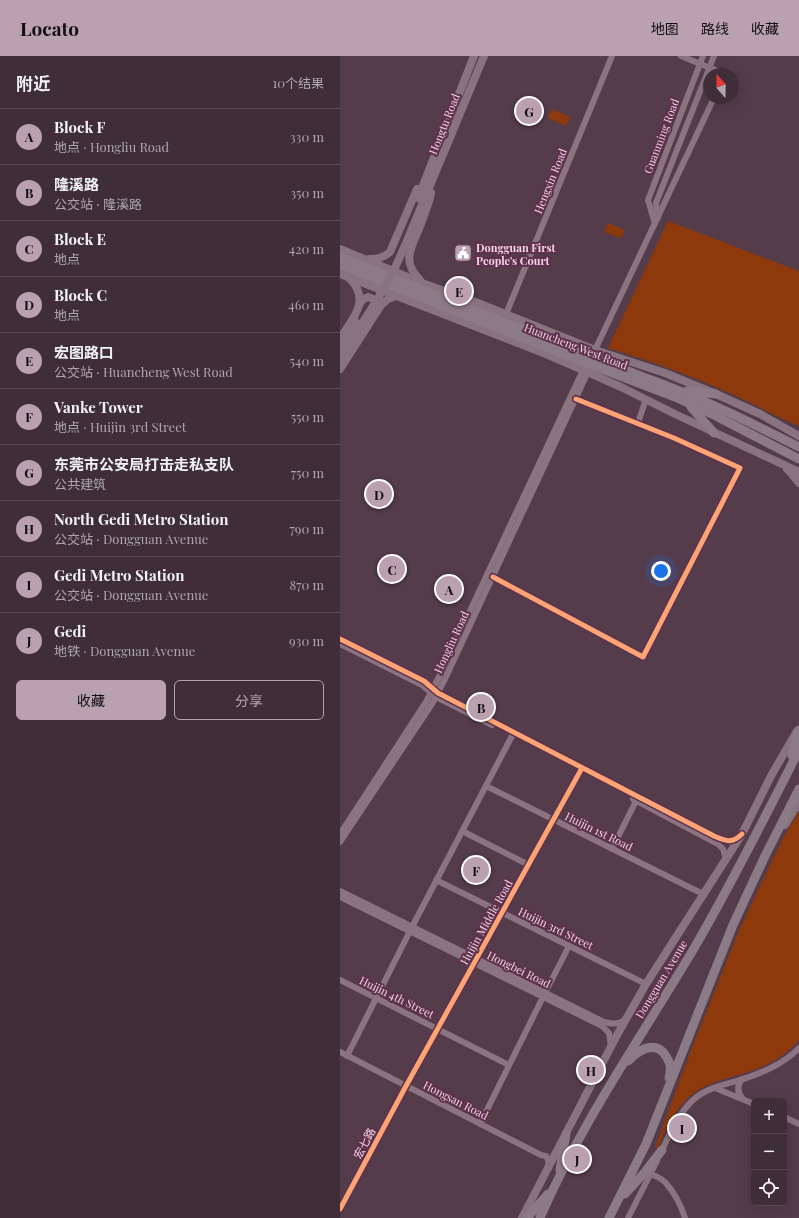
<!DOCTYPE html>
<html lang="zh">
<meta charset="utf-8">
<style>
:root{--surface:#3f2d38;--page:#463540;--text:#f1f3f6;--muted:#ada8ae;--line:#584953;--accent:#bba0af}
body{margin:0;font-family:"Playfair Display","Noto Sans SC",serif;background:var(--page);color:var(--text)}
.controls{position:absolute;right:12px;bottom:12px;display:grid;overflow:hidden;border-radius:6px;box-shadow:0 4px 16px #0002}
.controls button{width:36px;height:36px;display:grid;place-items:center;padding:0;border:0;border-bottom:1px solid var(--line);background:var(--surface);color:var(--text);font:20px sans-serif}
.compass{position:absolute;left:363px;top:12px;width:36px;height:36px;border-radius:50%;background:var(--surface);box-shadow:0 4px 16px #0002;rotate:340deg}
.you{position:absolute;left:321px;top:515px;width:14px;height:14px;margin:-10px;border:3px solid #fff;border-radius:50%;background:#1a73e8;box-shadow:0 0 0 6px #1a73e833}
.badge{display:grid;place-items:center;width:26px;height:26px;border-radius:50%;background:var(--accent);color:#111;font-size:13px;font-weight:700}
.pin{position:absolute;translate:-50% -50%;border:2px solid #fff;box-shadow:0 1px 4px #0006}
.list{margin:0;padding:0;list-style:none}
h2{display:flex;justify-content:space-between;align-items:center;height:52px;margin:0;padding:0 16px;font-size:17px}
h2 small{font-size:13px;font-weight:400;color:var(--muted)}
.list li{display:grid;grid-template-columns:26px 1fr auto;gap:12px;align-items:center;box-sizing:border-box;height:56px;padding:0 16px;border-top:1px solid var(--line)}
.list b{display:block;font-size:15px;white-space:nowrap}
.list p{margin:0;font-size:13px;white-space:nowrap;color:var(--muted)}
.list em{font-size:13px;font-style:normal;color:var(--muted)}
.actions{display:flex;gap:8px;padding:12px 16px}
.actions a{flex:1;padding:9px 0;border:1px solid var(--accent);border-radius:6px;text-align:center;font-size:14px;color:var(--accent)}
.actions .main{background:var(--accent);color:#111}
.icon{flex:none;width:22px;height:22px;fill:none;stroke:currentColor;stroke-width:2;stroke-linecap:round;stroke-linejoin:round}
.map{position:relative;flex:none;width:459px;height:1162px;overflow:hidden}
header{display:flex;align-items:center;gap:24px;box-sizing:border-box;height:56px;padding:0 20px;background:var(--accent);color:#111}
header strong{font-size:19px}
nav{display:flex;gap:22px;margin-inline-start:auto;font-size:14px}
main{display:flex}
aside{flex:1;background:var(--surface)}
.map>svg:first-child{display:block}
.green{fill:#8d390b}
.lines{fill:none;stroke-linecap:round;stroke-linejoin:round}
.minor{stroke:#8b7381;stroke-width:6}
.major{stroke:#8a7381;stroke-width:8}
.highway{stroke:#8c7a86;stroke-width:9}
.major-bridge{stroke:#8a7381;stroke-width:8}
.cycleway-casing{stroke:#5e314d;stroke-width:8}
.cycleway{stroke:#fda474;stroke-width:5}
.labels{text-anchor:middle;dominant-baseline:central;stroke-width:4;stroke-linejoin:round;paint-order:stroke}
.street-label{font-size:11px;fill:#f3d6e6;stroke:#5e314d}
.poi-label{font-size:11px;font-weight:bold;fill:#f3d6e6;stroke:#5e314d;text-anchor:start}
</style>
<header>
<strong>Locato</strong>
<nav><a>地图</a><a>路线</a><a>收藏</a></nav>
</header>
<main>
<aside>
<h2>附近<small>10个结果</small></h2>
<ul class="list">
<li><span class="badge">A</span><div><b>Block F</b><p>地点 · Hongliu Road</p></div><em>330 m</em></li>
<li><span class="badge">B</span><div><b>隆溪路</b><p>公交站 · 隆溪路</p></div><em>350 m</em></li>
<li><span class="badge">C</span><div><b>Block E</b><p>地点</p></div><em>420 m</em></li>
<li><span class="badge">D</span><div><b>Block C</b><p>地点</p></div><em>460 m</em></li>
<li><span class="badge">E</span><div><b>宏图路口</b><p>公交站 · Huancheng West Road</p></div><em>540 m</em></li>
<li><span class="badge">F</span><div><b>Vanke Tower</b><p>地点 · Huijin 3rd Street</p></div><em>550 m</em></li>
<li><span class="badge">G</span><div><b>东莞市公安局打击走私支队</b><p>公共建筑</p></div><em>750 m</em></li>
<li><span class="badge">H</span><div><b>North Gedi Metro Station</b><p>公交站 · Dongguan Avenue</p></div><em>790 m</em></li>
<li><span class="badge">I</span><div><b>Gedi Metro Station</b><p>公交站 · Dongguan Avenue</p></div><em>870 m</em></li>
<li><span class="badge">J</span><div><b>Gedi</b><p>地铁 · Dongguan Avenue</p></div><em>930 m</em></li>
</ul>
<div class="actions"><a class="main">收藏</a><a>分享</a></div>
</aside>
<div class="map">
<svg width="459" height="1162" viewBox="0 0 459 1162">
<rect width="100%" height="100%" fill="#543c4a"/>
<!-- green -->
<g class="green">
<path d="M 212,53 L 230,61 L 226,70 L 208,62 Z"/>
<path d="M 328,165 L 459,215 L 459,370 C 436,361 415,348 392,338 C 352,320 311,305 268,292 Z"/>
<path d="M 268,167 L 285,174 L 281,182 L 264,176 Z"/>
<path d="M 459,756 L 459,984 C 447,998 432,1007 416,1013 C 394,1022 369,1024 350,1040 C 335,1053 325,1074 318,1092 L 315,1091 L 350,997 L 400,872 L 444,780 Z"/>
</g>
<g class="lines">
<!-- minor -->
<g class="minor">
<path d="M 341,0 L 385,18"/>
<path d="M 318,162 L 316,147 L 374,0"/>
<path d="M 315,168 L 308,144 L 363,0"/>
<path d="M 166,258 L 272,0"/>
<path d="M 255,294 L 374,42"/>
<path d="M 298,367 L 306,343"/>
<path d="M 153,521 L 303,601 L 400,412 L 334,382 L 236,343"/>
<path d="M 0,583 L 84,625 L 98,637 L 374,780 C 383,784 391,787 399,781"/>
<path d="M 0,588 L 82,629 L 96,641 L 152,669"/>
<path d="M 146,730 L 363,838"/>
<path d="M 293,743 L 378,788 L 383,793 L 386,803"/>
<path d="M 122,775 L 189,809"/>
<path d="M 0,778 L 86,646 L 99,621 L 243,314"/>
<path d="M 0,786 L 92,648 L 105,623 L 248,316"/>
<path d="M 272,793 L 296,745"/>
<path d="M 96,824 L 306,928"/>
<path d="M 0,835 L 264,966 C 271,968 278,969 285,964"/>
<path d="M 0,841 L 262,970 L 269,977 L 271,990"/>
<path d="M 72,871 L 172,680"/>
<path d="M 0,924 L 169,1009"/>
<path d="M 205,937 L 229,890"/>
<path d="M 0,996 L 201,1099 L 206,1100 L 208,1104 L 209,1110"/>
<path d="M 7,1000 L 70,875"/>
<path d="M 402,1023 C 397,1030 397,1037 403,1043"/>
<path d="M 375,1032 L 414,1048"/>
<path d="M 444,1061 L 459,1068"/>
<path d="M 140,1068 L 203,941"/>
<path d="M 321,1096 C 330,1078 338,1058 353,1044 C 365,1033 382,1029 397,1025 C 419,1018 443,1009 459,992"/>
<path d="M 311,1118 C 315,1120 321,1122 325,1126 C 334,1136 341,1149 345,1162"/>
<path d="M 0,1153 L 66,1030 L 242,712"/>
<path d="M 288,1162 L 317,1105"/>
</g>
<!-- major -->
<g class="major">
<path d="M 78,142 L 134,0"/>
<path d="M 84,144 L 144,0"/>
<path d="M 0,193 L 82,227 L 138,247 L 255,294 L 325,317 L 376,338 L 420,358 L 459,380"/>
<path d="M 29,203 C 38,203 43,202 50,196 L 77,133"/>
<path d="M 0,218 L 201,296 L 243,314 L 281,331 L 335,358 L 459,416"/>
<path d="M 80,224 C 62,206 70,193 79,173 C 83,161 89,149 91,137"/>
<path d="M 19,249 L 22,244 L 28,241 C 34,243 37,245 37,252"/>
<path d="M 0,282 C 13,263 31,244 10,223"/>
<path d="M 0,313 L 41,249 L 48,243 L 56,240"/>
<path d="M 447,413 L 451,417 L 459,427"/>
<path d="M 445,769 L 459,746"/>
<path d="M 182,1162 L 277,979 L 306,928 L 402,778 L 431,720 L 457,675"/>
</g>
<!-- highway -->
<g class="highway">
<path d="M 0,201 L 303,321 C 357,340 408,365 459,391"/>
<path d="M 0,209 L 249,308 L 335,341 L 374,359 L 459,403"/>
<path d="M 347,335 L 376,338"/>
<path d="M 351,351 L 374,377"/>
<path d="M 452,700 L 459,674"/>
<path d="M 288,1005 C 297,996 311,985 323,996 C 326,1000 329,1004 330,1009 C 331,1013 330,1018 329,1022"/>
<path d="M 220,1114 L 226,1078"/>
<path d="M 285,1138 L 305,1116 L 322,1094"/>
<path d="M 187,1162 L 208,1138"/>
<path d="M 200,1162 C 241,1067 300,983 353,894 C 391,829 425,761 459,694"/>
<path d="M 269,1162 L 306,1088 L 393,869 L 425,800 L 459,733"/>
</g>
<!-- major-bridge -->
<g class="major-bridge">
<path d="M 0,291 L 16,266"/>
<path d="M 0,302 C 18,274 36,247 52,218 C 64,194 73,169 84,144"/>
</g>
<defs>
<g id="cycleway">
<path d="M 153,521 L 303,601 L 400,412 L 334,382 L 236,343"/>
<path d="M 0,583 L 84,625 L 98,637 L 374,780 C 386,785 392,788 402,778"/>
<path d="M 0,1153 L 66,1030 L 242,712"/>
</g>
</defs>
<!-- cycleway casing -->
<use href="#cycleway" class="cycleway-casing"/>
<!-- cycleway -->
<use href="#cycleway" class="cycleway"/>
</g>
<!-- icons -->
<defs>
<symbol id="civic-square" viewBox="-11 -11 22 22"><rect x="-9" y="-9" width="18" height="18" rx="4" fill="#bba0af" stroke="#5e314d"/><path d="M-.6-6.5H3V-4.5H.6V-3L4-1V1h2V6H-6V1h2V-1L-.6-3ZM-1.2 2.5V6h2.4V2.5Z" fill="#fff"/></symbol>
</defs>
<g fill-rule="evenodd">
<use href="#civic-square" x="113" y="187" width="20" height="20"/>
</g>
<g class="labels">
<!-- street labels -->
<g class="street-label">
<text transform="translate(104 68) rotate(-68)">Hongtu Road</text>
<text transform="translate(321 80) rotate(-69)">Guanming Road</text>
<text transform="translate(210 125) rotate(-68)">Hengxin Road</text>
<text transform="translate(236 290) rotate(21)">Huancheng West Road</text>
<text transform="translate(111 586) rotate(-65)">Hongliu Road</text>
<text transform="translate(259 775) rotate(26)">Huijin 1st Road</text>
<text transform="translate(146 866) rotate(-61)">Huijin Middle Road</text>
<text transform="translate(216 872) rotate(26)">Huijin 3rd Street</text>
<text transform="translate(179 913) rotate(26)">Hongbei Road</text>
<text transform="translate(321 923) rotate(-59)">Dongguan Avenue</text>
<text transform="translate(57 941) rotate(26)">Huijin 4th Street</text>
<text transform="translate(116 1044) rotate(27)">Hongsan Road</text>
<text transform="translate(24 1087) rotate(-62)">宏七路</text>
</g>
<!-- poi labels -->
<g class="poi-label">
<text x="136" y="191">Dongguan First<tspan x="136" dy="13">People's Court</tspan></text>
</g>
</g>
</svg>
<div class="controls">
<button>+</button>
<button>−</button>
<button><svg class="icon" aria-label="locate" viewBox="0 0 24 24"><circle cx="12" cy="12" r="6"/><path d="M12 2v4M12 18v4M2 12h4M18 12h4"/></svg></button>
</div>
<svg class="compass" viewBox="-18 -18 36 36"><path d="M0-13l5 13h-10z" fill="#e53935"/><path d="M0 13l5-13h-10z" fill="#ada8ae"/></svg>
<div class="you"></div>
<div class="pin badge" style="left:109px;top:533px">A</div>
<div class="pin badge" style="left:141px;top:651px">B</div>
<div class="pin badge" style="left:52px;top:513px">C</div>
<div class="pin badge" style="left:39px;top:438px">D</div>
<div class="pin badge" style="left:119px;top:235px">E</div>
<div class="pin badge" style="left:136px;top:814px">F</div>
<div class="pin badge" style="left:189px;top:55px">G</div>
<div class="pin badge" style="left:251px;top:1014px">H</div>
<div class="pin badge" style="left:342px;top:1072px">I</div>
<div class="pin badge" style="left:237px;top:1103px">J</div>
</div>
</main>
